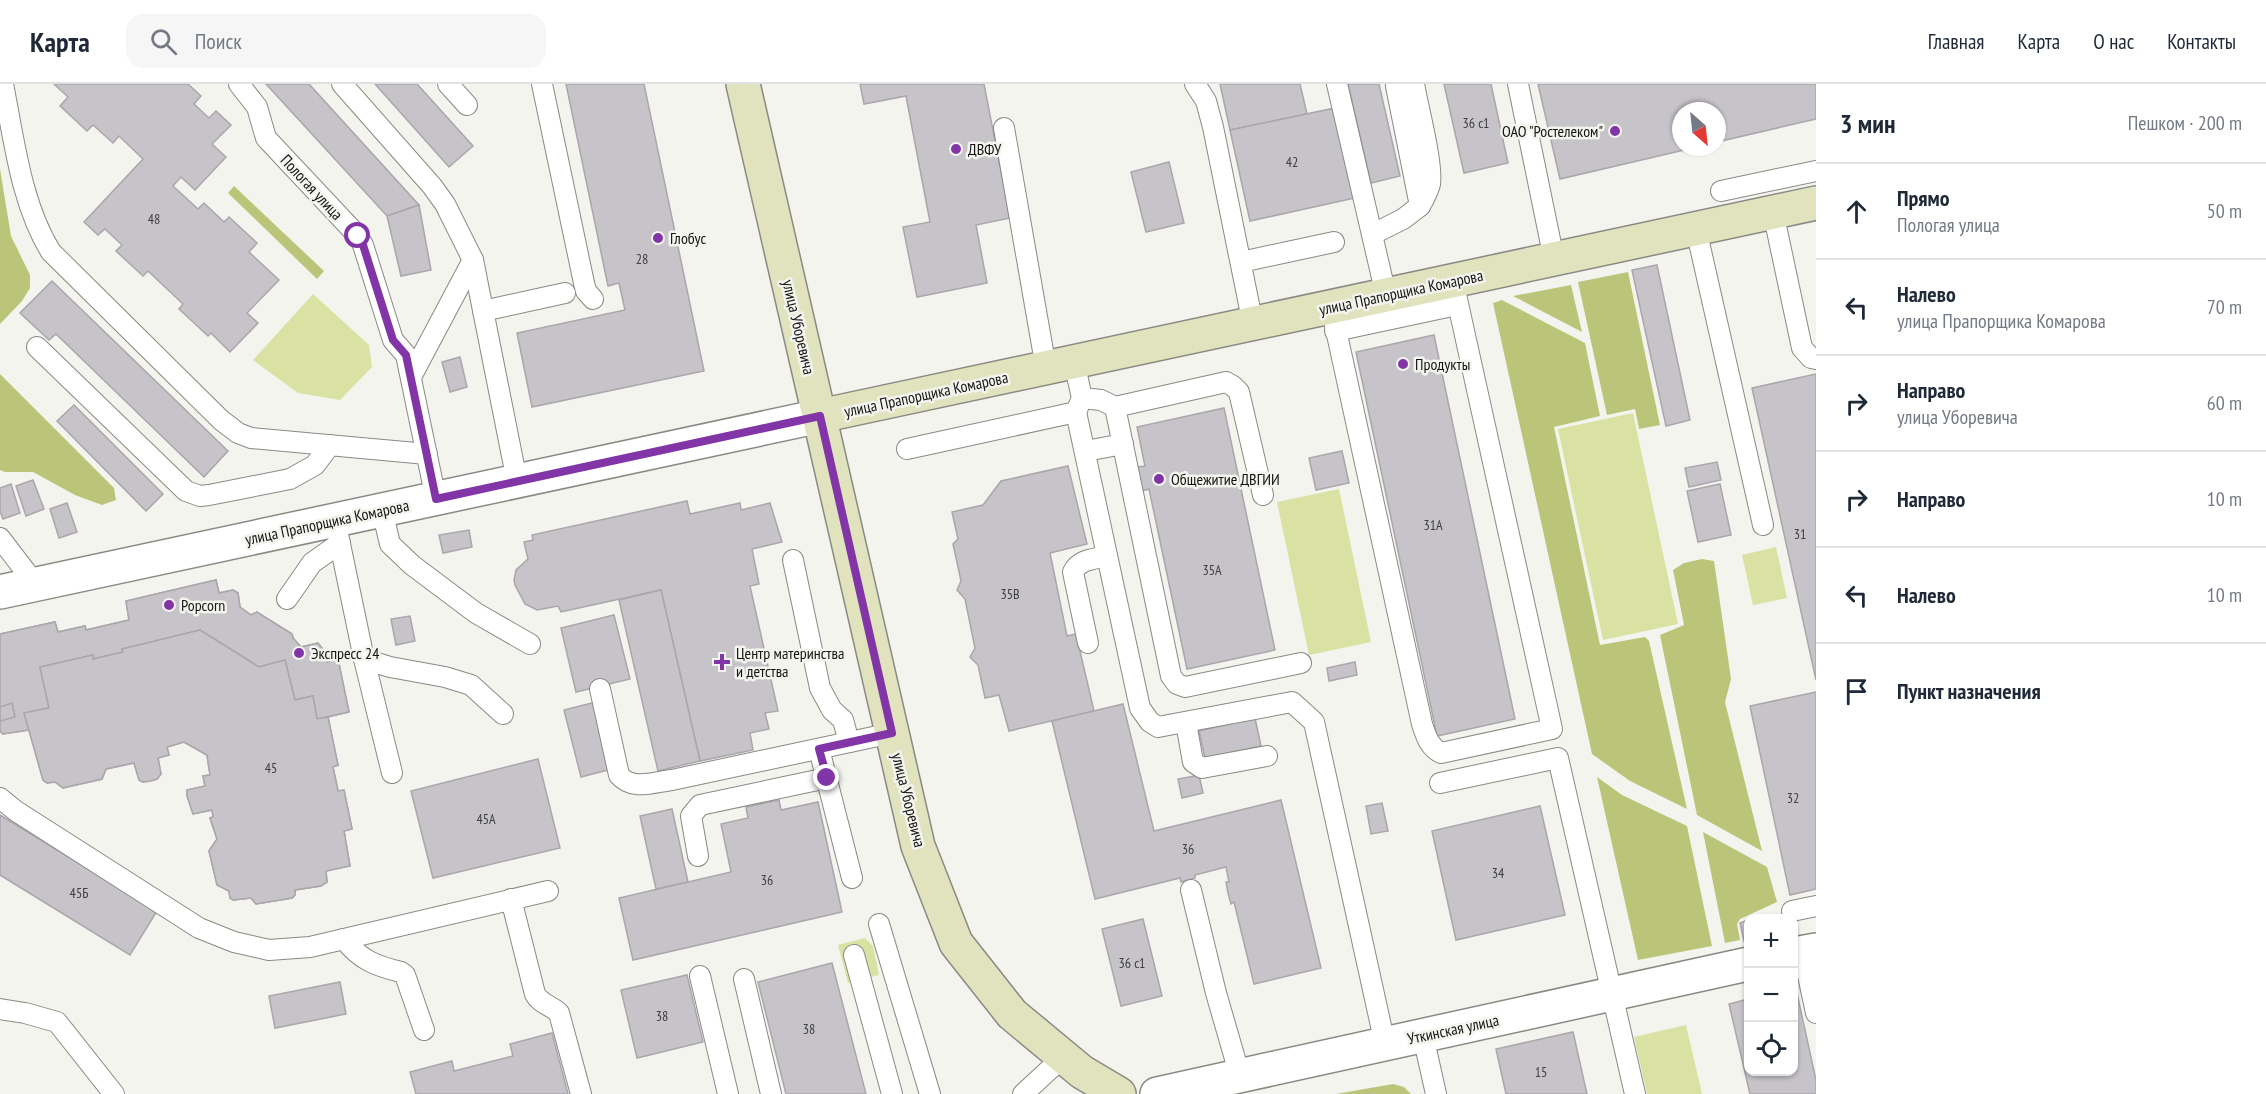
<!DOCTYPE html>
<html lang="ru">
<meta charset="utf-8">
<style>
:root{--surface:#fff;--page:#f6f6f7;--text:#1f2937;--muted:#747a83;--line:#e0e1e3}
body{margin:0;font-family:"PT Sans Narrow",sans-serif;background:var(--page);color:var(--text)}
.controls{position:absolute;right:18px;bottom:18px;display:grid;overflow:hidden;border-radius:12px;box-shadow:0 2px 4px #0004}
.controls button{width:54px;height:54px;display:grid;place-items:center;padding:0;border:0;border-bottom:2px solid var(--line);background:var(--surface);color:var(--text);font:30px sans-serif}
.compass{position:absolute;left:1672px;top:18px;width:54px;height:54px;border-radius:50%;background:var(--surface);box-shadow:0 2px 4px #0004;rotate:153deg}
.stop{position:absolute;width:18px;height:18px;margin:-14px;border:4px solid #8235a6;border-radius:50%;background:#fff}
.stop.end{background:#8235a6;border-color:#fff;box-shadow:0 2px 6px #0008}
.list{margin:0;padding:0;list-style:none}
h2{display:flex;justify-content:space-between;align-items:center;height:78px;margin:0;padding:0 24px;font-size:26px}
h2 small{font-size:20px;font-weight:400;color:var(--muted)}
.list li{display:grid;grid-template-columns:39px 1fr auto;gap:18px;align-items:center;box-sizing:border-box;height:96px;padding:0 24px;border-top:2px solid var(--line)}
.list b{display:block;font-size:22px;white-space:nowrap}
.list p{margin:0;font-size:20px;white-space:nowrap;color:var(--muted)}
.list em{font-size:20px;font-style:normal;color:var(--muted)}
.icon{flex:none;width:33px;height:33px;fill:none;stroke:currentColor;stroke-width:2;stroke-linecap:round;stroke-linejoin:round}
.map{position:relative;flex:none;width:1816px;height:1010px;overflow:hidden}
header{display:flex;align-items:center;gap:36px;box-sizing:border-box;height:84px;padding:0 30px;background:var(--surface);border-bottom:2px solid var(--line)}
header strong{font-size:28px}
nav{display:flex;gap:33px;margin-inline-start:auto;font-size:21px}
.search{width:420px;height:54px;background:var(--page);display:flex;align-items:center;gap:15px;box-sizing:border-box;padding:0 21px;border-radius:18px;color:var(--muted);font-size:22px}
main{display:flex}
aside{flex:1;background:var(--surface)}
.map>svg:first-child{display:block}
.green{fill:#d9e2a3}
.forest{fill:#bbc57a}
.building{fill:#c6c3c9;stroke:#aaa6ac;stroke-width:1.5}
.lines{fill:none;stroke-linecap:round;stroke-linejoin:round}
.service-casing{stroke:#898a84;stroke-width:22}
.minor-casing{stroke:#898a84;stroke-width:36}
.secondary-casing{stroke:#898a84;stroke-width:36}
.service{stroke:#fff;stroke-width:20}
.minor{stroke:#fff;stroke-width:33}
.secondary{stroke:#e0e3be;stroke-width:33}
.route{stroke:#8235a6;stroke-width:8}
.poi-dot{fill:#8235a6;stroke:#f3f4ee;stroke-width:2}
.labels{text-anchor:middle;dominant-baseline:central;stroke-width:5;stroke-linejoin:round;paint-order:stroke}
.number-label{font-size:14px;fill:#404040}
.poi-label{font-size:16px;fill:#141412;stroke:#f3f4ee;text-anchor:start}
.street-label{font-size:16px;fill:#141412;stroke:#f3f4ee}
</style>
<header>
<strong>Карта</strong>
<div class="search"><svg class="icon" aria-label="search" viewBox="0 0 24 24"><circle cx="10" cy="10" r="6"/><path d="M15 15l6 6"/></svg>Поиск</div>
<nav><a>Главная</a><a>Карта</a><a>О нас</a><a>Контакты</a></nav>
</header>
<main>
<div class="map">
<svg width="1816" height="1010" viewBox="0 0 1816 1010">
<rect width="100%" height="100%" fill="#f3f4ee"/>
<!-- green -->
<g class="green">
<path d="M 313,210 L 369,261 L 372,283 L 340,316 L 298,309 L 253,276 Z"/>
<path d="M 1633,329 L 1678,540 L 1603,556 L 1558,345 Z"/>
<path d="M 1339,405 L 1371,558 L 1309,571 L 1277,418 Z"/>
<path d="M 1776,463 L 1787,514 L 1753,521 L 1742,471 Z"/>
<path d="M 865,854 L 873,862 L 879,891 L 848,899 L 838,861 Z"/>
<path d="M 1686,941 L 1702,1010 L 1647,1010 L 1634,953 Z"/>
</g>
<!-- forest -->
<g class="forest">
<path d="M 0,85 L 11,152 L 30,191 L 30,204 L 22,217 L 0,240 Z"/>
<path d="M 234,102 L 324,187 L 317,195 L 228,109 Z"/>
<path d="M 1628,188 L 1660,341 L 1639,345 L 1635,325 L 1607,331 L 1578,198 Z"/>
<path d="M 1571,201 L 1582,248 L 1513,212 Z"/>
<path d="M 1502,216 L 1585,259 L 1600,332 L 1554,343 L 1600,561 L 1645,553 L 1649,557 L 1687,725 L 1630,697 L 1592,670 L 1493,219 Z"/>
<path d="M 0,290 L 114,404 L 116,416 L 102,421 L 75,411 L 33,388 L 5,388 L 0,386 Z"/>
<path d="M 1702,475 L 1714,477 L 1731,595 L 1725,618 L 1762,767 L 1697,731 L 1660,551 L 1684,541 L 1673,486 L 1684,479 Z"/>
<path d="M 1597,693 L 1622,711 L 1687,742 L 1712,862 L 1638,876 Z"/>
<path d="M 1703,748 L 1767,783 L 1777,818 L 1740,835 L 1737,840 L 1740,856 L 1725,859 Z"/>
<path d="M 1393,1000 L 1404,1003 L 1411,1010 L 1336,1010 Z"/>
</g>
<!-- building -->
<g class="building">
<path d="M 54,0 L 188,0 L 201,12 L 194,20 L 209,34 L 216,27 L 231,41 L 212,60 L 226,73 L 195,106 L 181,93 L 173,102 L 198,125 L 204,119 L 224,138 L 229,133 L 257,159 L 249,168 L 279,196 L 247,229 L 258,239 L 230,268 L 211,249 L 208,252 L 179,225 L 183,220 L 148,187 L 143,192 L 116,167 L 122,161 L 105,145 L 98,151 L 84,138 L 143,75 L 119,52 L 113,59 L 93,41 L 87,47 L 60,22 L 68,13 Z"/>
<path d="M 266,0 L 309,0 L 419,121 L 387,132 Z"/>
<path d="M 375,0 L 417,0 L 473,62 L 449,83 Z"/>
<path d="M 566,0 L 644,0 L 704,287 L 532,323 L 517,249 L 625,226 L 619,199 L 608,202 Z"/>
<path d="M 860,0 L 984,0 L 1010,134 L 976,141 L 987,199 L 917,213 L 903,143 L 930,138 L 906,12 L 864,20 Z"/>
<path d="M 1220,0 L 1300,0 L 1307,30 L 1230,46 Z"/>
<path d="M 1348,0 L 1379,0 L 1400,92 L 1371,99 Z"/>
<path d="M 1444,0 L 1491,0 L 1508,79 L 1464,89 Z"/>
<path d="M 1538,0 L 1816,0 L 1816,35 L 1717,58 L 1717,27 L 1681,27 L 1681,63 L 1697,63 L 1560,95 Z"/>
<path d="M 1335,24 L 1355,114 L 1250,137 L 1230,46 Z"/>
<path d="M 1169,78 L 1184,139 L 1146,148 L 1131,88 Z"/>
<path d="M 419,121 L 431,186 L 401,192 L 387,132 Z"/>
<path d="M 1657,181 L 1690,336 L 1666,342 L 1632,186 Z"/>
<path d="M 52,197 L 228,367 L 204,393 L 56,250 L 49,256 L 20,229 Z"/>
<path d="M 1434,251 L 1515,635 L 1437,652 L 1356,268 Z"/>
<path d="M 460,273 L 467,303 L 450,308 L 442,278 Z"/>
<path d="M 1816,290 L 1816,596 L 1752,304 Z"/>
<path d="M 74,321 L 163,410 L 146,427 L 57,337 Z"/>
<path d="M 1224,324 L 1275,566 L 1187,585 L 1149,405 L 1142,407 L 1140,396 L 1138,383 L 1145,382 L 1137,343 Z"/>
<path d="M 1342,367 L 1349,399 L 1316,406 L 1309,374 Z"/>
<path d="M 1717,378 L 1721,396 L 1689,403 L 1685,384 Z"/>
<path d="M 1068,382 L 1087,460 L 1050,469 L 1067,552 L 1076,550 L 1094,627 L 1009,647 L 999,611 L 985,614 L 978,581 L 970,573 L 975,564 L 965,515 L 957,506 L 961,497 L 953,460 L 958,455 L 952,428 L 983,421 L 1001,397 Z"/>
<path d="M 33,396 L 44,425 L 26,432 L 16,402 Z"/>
<path d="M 11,400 L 20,429 L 3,435 L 0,427 L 0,404 Z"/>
<path d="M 1720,400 L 1731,451 L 1698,458 L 1687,407 Z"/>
<path d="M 687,417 L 690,430 L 740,419 L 741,426 L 770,419 L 782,458 L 752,465 L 759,500 L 750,502 L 778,627 L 765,629 L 769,645 L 750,649 L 753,666 L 700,677 L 661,506 L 561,528 L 558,522 L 537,526 L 525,520 L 515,501 L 514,496 L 516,486 L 528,475 L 524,458 L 533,456 L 532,451 Z"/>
<path d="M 67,419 L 77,448 L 59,454 L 50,425 Z"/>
<path d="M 469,446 L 472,463 L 443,469 L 439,451 Z"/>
<path d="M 216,496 L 219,509 L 233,506 L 238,509 L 240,523 L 251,531 L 257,528 L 292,550 L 293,554 L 301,563 L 318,559 L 322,564 L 327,578 L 338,575 L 349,628 L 328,633 L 338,681 L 333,683 L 338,707 L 344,706 L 352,745 L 344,747 L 350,782 L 326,787 L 327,798 L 321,802 L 295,806 L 295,811 L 292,814 L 256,820 L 251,814 L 233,816 L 230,814 L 229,807 L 217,801 L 209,767 L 217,755 L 210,734 L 213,733 L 212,726 L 193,730 L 187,712 L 187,706 L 205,702 L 203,692 L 210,691 L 207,671 L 184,658 L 167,663 L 169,671 L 158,674 L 161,690 L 157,695 L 143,698 L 139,696 L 134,679 L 106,685 L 102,695 L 63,704 L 55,698 L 47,699 L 43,696 L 29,646 L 3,650 L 0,647 L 0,550 L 55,538 L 58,548 L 85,542 L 86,546 L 129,536 L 126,517 Z"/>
<path d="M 216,496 L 219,509 L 233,506 L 238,509 L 240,523 L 251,531 L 257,528 L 292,550 L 293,554 L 301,563 L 318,559 L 322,564 L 327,578 L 338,575 L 349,628 L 317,635 L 313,612 L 295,616 L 285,576 L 259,583 L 200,546 L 122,565 L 123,568 L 93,575 L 93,571 L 40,583 L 49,624 L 24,629 L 29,646 L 3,650 L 0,647 L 0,550 L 55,538 L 58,548 L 85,542 L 86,546 L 129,536 L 126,517 Z"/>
<path d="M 661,506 L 700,677 L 658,687 L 619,516 Z"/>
<path d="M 614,531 L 630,595 L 576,608 L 561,544 Z"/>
<path d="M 410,532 L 415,557 L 396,561 L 391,535 Z"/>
<path d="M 200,546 L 259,583 L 285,576 L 295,616 L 313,612 L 317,635 L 328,633 L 338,681 L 333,683 L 338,707 L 344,706 L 352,745 L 344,747 L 350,782 L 326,787 L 327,798 L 321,802 L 295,806 L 295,811 L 292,814 L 256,820 L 251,814 L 233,816 L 230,814 L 229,807 L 217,801 L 209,767 L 217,755 L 210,734 L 213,733 L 212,726 L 193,730 L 187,712 L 187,706 L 205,702 L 203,692 L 210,691 L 207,671 L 184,658 L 167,663 L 169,671 L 158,674 L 161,690 L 157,695 L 151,697 L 143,698 L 139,696 L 134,679 L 106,685 L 102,695 L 63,704 L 55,698 L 47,699 L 43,696 L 24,629 L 49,624 L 40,583 L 93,571 L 93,575 L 123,568 L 122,565 Z"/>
<path d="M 1355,578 L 1357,591 L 1329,597 L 1327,584 Z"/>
<path d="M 1816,608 L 1816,805 L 1790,811 L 1750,622 Z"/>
<path d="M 596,618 L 612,685 L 581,693 L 564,626 Z"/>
<path d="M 12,619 L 15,633 L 0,637 L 0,623 Z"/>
<path d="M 1123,620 L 1154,747 L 1281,716 L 1321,884 L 1254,900 L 1234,818 L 1231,820 L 1228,809 L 1226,798 L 1229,798 L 1226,783 L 1195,791 L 1195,794 L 1181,798 L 1180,794 L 1095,815 L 1052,637 Z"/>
<path d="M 1255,634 L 1261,662 L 1205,674 L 1199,647 Z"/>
<path d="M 538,675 L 560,764 L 433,794 L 411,707 Z"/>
<path d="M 1199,691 L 1203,709 L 1182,714 L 1178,695 Z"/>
<path d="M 779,716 L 781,726 L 818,718 L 842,828 L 633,876 L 619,814 L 731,788 L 721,740 L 748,734 L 746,723 Z"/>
<path d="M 1382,719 L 1388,747 L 1371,750 L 1366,722 Z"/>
<path d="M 1540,722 L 1565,831 L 1456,856 L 1432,747 Z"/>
<path d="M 672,725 L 688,798 L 656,805 L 640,732 Z"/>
<path d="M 0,731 L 157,827 L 130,871 L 0,791 Z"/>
<path d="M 1143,835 L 1162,912 L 1121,922 L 1102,845 Z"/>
<path d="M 1748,836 L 1748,856 L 1744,857 L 1740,839 Z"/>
<path d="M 832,879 L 866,1010 L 786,1010 L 758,898 Z"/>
<path d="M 687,891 L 703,958 L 637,974 L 621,906 Z"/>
<path d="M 340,898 L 346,930 L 275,944 L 269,912 Z"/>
<path d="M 1794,905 L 1796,905 L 1816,996 L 1816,1010 L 1750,1010 L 1729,920 L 1748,915 L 1748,988 L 1794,988 Z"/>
<path d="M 1573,948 L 1587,1010 L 1506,1010 L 1496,965 Z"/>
<path d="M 552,949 L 568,1010 L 416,1010 L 410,988 L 452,977 L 454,987 L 513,972 L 510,960 Z"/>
</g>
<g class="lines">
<defs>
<g id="service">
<path d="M 3,0 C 14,55 21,120 51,168 L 221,336 L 238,349 L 251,354 L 427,370"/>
<path d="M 239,0 L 257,23 L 266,54 L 358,152 L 363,161 L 393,256 L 406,271 L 436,415"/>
<path d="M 342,0 L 432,102 L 445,120 L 473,176 L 517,397"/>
<path d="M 448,0 L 467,21"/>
<path d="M 542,0 L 584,199 L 586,207 L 593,215"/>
<path d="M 1195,0 L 1206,17 L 1213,43 L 1253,240"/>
<path d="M 1337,0 L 1386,211"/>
<path d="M 1414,0 C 1418,23 1433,79 1430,100 C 1428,108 1424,115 1420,122"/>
<path d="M 1518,0 L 1554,175"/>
<path d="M 1004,44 L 1046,284"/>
<path d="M 1721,107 L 1816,87"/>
<path d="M 1773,128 L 1802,264 L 1811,274 L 1816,275"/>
<path d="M 1696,145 L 1763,441"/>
<path d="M 1373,150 L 1403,135 L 1420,122 L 1396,2"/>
<path d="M 1241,178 L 1334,158"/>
<path d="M 1331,223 L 1422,640 C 1426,652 1429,663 1441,669 L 1552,645 L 1453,197"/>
<path d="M 483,227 L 565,209"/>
<path d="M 1335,247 L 1457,221"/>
<path d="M 37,263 L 186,407 L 200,412 L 209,411 L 290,395 L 315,381 L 330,361"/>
<path d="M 1074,278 L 1082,314 L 1076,328"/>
<path d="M 412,291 L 473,176"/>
<path d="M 1082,314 L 1101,316 L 1115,323"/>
<path d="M 907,365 L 1076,328 L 1140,624 L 1150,638 L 1158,643 L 1292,618 L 1314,638 L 1385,960"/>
<path d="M 1086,367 L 1123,360"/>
<path d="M 1263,411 L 1239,308 L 1233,302 L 1226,298 L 1115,323 L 1171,592 L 1177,600 L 1185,603 L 1301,579"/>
<path d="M 382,426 L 390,460 L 412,481 L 476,529 L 530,560"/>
<path d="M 335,436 L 364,575 L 392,689"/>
<path d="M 0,454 L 36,501"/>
<path d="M 793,476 L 820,604 L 832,626 L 843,636 L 849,658"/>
<path d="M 287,515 L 312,479 L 340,459"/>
<path d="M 1088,559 L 1073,488 C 1079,475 1095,475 1107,472"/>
<path d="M 364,575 L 390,583 L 445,593 L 471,601 L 503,630"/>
<path d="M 600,605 L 619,691 C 632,707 654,698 672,696 L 892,649"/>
<path d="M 1186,639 L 1193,678 L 1202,684 L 1267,672"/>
<path d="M 819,665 L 852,794"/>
<path d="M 1440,699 L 1558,674 L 1635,1010"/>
<path d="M 0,714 L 16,727 L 199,844 L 234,858 L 269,866 L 310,863 L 548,807"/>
<path d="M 698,772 L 691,732 L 700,721 L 827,694"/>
<path d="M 1191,806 L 1216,909 L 1240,992"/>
<path d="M 511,815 L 535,910 C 540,920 551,921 559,929 L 581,1010"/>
<path d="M 1792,827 L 1816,822"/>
<path d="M 879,840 L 930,1010"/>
<path d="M 344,855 C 360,876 376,882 401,888 L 405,891 L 424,946"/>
<path d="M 1803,868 L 1816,929"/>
<path d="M 854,871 L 892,1010"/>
<path d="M 700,892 L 728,1010"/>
<path d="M 744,895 L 771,1010"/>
<path d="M 0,925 L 25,929 L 57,938 L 114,1010"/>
<path d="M 1423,952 L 1436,1010"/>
<path d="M 1023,1010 L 1063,973"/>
</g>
<g id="minor">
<path d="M 0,508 L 820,332"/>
<path d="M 1794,870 L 1816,866"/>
<path d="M 1157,1010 L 1748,880"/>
</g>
<g id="secondary">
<path d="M 743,0 L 918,762 L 956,859 L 1012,930 L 1082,988 L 1119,1010"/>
<path d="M 820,332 L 1816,119"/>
</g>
</defs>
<!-- service casing -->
<use href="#service" class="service-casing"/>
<!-- minor casing -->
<use href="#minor" class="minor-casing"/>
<!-- secondary casing -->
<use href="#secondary" class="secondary-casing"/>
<!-- service -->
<use href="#service" class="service"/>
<!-- minor -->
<use href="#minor" class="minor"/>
<!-- secondary -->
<use href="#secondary" class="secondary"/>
</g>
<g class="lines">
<!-- route -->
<path class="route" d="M 358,152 L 363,161 L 393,256 L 406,271 L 436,415 L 820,332 L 892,649 L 819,665 L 827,694"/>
</g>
<!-- markers -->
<g class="poi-dot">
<circle cx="1615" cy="47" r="6"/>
<circle cx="956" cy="65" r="6"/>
<circle cx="658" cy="154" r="6"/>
<circle cx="1403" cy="280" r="6"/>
<circle cx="1159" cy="395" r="6"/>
<circle cx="169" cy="521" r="6"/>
<circle cx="299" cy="569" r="6"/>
<path d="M719 569h6v6h6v6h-6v6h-6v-6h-6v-6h6z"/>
</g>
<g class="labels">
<!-- number labels -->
<g class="number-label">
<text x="1476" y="39">36 с1</text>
<text x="1292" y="78">42</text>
<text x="154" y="135">48</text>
<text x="642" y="175">28</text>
<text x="1433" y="441">31А</text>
<text x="1800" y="450">31</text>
<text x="1212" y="486">35А</text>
<text x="1010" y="510">35В</text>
<text x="271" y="684">45</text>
<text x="1793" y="714">32</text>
<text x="486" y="735">45А</text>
<text x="1188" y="765">36</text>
<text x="1498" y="789">34</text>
<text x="767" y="796">36</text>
<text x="79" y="809">45Б</text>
<text x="1132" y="879">36 с1</text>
<text x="662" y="932">38</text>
<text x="809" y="945">38</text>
<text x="1541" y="988">15</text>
</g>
<!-- poi labels -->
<g class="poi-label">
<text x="1603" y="47" text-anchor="end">ОАО "Ростелеком"</text>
<text x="968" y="65">ДВФУ</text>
<text x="670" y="154">Глобус</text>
<text x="1415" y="280">Продукты</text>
<text x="1171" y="395">Общежитие ДВГИИ</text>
<text x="181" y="521">Popcorn</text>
<text x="311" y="569">Экспресс 24</text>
<text x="736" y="569">Центр материнства<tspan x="736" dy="18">и детства</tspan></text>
</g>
<!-- street labels -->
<g class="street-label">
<text transform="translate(312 103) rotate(47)">Пологая улица</text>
<text transform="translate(1401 208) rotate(-12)">улица Прапорщика Комарова</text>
<text transform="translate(799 243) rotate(77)">улица Уборевича</text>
<text transform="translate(926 310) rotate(-12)">улица Прапорщика Комарова</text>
<text transform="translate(327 438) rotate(-12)">улица Прапорщика Комарова</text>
<text transform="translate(909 716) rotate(76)">улица Уборевича</text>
<text transform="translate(1453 945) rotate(-12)">Уткинская улица</text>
</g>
</g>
</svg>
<div class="controls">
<button>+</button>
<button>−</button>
<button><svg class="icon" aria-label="locate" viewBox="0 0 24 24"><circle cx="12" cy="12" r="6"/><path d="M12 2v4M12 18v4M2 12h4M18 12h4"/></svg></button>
</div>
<svg class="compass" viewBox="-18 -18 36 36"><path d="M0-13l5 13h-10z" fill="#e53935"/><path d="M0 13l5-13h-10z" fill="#747a83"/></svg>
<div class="stop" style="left:358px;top:152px"></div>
<div class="stop end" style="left:827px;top:694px"></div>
</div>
<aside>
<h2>3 мин<small>Пешком · 200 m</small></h2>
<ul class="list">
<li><svg class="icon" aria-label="ahead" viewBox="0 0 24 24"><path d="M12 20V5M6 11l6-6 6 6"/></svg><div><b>Прямо</b><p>Пологая улица</p></div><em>50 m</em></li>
<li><svg class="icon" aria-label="left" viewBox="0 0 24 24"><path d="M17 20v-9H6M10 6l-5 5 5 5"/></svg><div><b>Налево</b><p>улица Прапорщика Комарова</p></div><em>70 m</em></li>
<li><svg class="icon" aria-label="right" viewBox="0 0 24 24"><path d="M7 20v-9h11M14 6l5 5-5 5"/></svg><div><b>Направо</b><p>улица Уборевича</p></div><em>60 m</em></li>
<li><svg class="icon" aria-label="right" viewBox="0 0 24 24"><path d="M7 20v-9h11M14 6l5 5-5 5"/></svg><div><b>Направо</b></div><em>10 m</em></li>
<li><svg class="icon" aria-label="left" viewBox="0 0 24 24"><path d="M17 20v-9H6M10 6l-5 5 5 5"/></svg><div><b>Налево</b></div><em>10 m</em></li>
<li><svg class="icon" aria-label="arrive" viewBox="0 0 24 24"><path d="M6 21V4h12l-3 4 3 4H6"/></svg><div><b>Пункт назначения</b></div></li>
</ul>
</aside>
</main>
